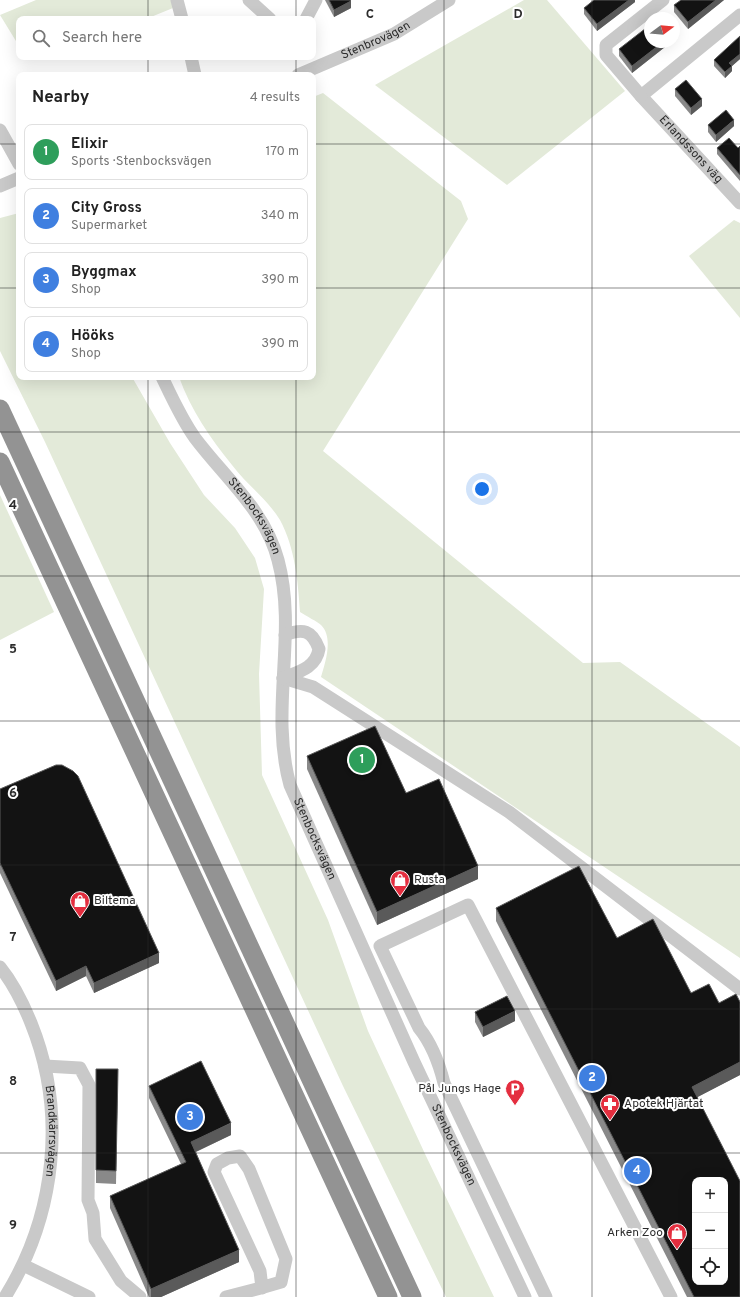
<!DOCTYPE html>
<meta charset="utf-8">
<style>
:root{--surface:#fff;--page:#f2f2f2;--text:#222;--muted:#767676;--line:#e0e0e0;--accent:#e42e3f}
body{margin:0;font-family:Overpass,sans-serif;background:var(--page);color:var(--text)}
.controls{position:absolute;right:12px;bottom:12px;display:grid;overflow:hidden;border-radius:8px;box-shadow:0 4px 16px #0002}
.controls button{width:36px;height:36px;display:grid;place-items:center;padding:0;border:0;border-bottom:1px solid var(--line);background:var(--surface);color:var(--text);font:20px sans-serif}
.compass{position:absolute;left:644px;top:12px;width:36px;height:36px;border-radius:50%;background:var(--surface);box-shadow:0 4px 16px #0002;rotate:74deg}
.you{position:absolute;left:482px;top:489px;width:14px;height:14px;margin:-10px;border:3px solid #fff;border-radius:50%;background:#1a73e8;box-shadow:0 0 0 6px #1a73e833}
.badge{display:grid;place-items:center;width:26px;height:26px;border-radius:50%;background:var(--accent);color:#fff;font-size:13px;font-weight:700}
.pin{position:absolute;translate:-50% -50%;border:2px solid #fff;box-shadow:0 1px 4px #0006}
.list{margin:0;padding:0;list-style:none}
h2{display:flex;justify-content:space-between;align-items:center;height:52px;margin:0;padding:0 16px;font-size:17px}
h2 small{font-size:13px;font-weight:400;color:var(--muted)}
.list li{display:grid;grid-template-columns:26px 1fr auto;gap:12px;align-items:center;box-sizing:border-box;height:56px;margin:0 8px 8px;padding:0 8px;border:1px solid var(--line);border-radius:8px}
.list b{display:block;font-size:15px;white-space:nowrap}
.list p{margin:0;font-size:13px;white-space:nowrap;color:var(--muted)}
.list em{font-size:13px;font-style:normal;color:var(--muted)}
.icon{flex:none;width:22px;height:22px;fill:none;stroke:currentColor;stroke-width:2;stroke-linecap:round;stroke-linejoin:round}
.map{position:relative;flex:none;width:740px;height:1297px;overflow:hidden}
.search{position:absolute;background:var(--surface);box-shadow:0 4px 16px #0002;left:16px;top:16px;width:300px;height:44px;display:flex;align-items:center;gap:10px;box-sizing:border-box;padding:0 14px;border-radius:8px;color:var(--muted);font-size:15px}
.panel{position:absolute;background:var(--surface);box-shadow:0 4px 16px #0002;left:16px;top:72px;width:300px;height:308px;border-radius:8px}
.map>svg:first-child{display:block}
.green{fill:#e3ead9}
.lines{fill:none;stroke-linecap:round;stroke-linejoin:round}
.minor{stroke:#c9c9c9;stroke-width:13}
.highway{stroke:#939393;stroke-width:19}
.wall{fill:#898989}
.shaded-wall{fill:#5a5a5a}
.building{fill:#131313;stroke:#5a5a5a;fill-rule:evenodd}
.grid{fill:none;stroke:#2c2c2c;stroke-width:1;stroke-opacity:0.55}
.labels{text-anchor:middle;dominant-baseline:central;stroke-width:4;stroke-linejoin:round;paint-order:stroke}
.street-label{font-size:12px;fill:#2c2c2c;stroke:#fff}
.poi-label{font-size:12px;fill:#2c2c2c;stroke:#fff;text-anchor:start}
.grid-label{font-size:13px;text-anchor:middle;font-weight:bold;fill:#2c2c2c;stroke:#fff;stroke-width:4;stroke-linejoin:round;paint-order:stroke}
</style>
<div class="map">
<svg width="740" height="1297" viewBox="0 0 740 1297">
<rect width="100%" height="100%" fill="#fff"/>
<!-- green -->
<g class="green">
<path d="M 36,0 L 171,0 L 173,8 L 146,19 L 19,19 L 19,46 L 0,15 Z"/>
<path d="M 524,0 L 547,0 L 625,91 L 507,185 L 375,85 Z"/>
<path d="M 323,93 L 461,201 L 468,219 L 323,451 L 583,663 L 620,662 L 740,747 L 740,958 L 321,677 C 325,663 334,638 321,625 C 318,622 306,616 300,612 C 298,581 295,548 280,520 C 267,499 247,485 232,465 C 210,438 191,410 179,377 L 313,377 L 313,97 Z"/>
<path d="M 19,213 L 19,377 L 132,377 L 170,443 L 204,495 L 235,528 L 255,558 L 264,589 L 259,674 L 262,775 L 328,920 L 368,1031 L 426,1156 L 494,1297 L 446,1297 L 343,1086 L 45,442 L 0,351 L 0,218 Z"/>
<path d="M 734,220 L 740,223 L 740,318 L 689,256 Z"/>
<path d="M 0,495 L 54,612 L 0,640 Z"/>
</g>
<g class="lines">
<!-- minor -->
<g class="minor">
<path d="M 177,0 L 182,19"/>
<path d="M 249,0 L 270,19"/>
<path id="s1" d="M 740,15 L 641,96 L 740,203"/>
<path d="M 306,19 L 316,0"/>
<path d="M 191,57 L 195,75"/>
<path id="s2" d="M 298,75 L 394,34 L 449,0"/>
<path d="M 641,96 L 606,55 L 606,45 L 663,0"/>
<path d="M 0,130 L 19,164"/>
<path d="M 0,186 L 19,178"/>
<path id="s3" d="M 162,377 C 172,398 182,420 195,438 C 225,478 265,510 278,560 C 298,634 269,709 290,785 L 414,1062 L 525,1297"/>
<path d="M 283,678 L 313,687 L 509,812 L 740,989"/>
<path d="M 283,678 C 298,672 316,668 319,649 C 312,630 303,628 285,635"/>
<path id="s4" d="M 0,967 C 13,983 23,1003 31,1023 C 67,1112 56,1215 5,1297"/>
<path d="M 45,1066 L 80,1068 L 89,1085 L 88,1200 L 93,1213 L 95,1239 L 121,1281 L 140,1297"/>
<path d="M 23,1265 L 89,1297"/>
<path d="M 226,1297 L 257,1289 L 281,1282 L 286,1259 L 249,1169 L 240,1156 L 228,1158 L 217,1164 L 214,1172 L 260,1271 L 262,1288"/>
<path d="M 546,1297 L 444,1083 C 439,1063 432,1044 419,1028 L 380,946 L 468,905 L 671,1297"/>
</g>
<!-- highway -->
<g class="highway">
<path d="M 0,409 L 412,1297"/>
<path d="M 0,462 L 388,1297"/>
</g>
</g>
<!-- wall -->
<g class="wall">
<path d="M 325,0 L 350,0 L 351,8 L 334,17 Z"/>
<path d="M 635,0 L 635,2 L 597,31 L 584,14 L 584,8 Z"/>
<path d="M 724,0 L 688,29 L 674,12 L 674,5 Z"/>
<path d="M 740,36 L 740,59 L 732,66 L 732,71 L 725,78 L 714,66 L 714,60 Z"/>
<path d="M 670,42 L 670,43 L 632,73 L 619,56 L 619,49 Z"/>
<path d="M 675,89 L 702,106 L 691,115 L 675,96 Z"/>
<path d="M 708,125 L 734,126 L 716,142 L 708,132 Z"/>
<path d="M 740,146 L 740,181 L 717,154 L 717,148 L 738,148 Z"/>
<path d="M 307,756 L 406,793 L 478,879 L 377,925 L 307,769 Z"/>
<path d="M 0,789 L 159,963 L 94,993 L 86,976 L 56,991 L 0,873 Z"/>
<path d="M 496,908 L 617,938 L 691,993 L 719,1003 L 740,1002 L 740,1075 L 697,1097 L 740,1297 L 687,1297 L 496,921 Z"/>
<path d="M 475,1012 L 515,1021 L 483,1037 L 475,1022 Z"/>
<path d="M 96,1069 L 118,1069 L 116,1184 L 96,1183 Z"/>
<path d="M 149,1086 L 231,1135 L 196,1152 L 239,1262 L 161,1297 L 149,1297 L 110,1208 L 110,1196 L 181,1164 L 149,1098 Z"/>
</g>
<!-- shaded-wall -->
<g class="shaded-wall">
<path d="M 629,0 L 635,0 L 635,2 L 597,31 L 597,24 Z"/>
<path d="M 716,0 L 724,0 L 688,29 L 688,22 Z"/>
<path d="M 351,1 L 351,8 L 334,17 L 334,10 Z"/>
<path d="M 663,42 L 670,42 L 670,43 L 632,73 L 632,66 Z"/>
<path d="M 740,54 L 740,59 L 732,66 L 732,71 L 725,78 L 725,72 L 729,63 Z"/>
<path d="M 702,99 L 702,106 L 691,115 L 691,108 Z"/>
<path d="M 734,120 L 734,126 L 716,142 L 716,135 Z"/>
<path d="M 478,866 L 478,879 L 377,925 L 377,912 Z"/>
<path d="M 159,953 L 159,963 L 94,993 L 94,983 Z"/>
<path d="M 86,966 L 86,976 L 56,991 L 56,981 Z"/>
<path d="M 515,1011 L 515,1021 L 483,1037 L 483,1027 Z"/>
<path d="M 740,1062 L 740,1075 L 692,1100 L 692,1087 Z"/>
<path d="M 231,1123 L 231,1135 L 191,1154 L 191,1142 Z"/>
<path d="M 239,1250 L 239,1262 L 161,1297 L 151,1297 L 151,1289 Z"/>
</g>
<!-- building -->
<g class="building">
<path d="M 329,0 L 350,0 L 351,1 L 334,10 Z"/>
<path d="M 594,0 L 629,0 L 597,24 L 584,8 Z"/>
<path d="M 681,0 L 716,0 L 688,22 L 674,5 Z"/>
<path d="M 650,25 L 650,42 L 663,42 L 632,66 L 619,49 Z"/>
<path d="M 740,36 L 740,54 L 729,63 L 732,66 L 725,72 L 714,60 Z"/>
<path d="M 686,80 L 702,99 L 691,108 L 675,89 Z"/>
<path d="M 726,110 L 734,120 L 716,135 L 708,125 Z"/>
<path d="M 729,138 L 738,148 L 740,146 L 740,175 L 717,148 Z"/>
<path d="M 375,726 L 406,793 L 439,779 L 478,866 L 377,912 L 307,756 Z"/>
<path d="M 56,765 L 62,765 L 73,771 L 78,776 L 159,953 L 94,983 L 86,966 L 56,981 L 0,863 L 0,789 Z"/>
<path d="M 579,866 L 617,938 L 653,919 L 691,993 L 709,984 L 719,1003 L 736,994 L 740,1002 L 740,1062 L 692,1087 L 740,1181 L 740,1297 L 694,1297 L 496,908 ZM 695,1180 L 725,1180 L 725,1282 L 695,1282 Z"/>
<path d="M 507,996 L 515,1011 L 483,1027 L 475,1012 Z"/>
<path d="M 201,1061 L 231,1123 L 191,1142 L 239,1250 L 151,1289 L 110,1196 L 186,1162 L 149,1086 Z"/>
<path d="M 96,1069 L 118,1069 L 116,1171 L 96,1170 Z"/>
</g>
<!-- grid -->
<path class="grid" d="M 148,0 L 148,19M 296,0 L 296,19M 444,0 L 444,1297M 592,0 L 592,1297M 148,57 L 148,75M 296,57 L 296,75M 0,144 L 19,144M 313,144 L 740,144M 0,288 L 19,288M 313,288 L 740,288M 148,377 L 148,1297M 296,377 L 296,1297M 0,432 L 740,432M 0,576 L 740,576M 0,721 L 740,721M 0,865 L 740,865M 0,1009 L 740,1009M 0,1153 L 740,1153"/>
<!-- icons -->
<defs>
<symbol id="shop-pin" viewBox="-11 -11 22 30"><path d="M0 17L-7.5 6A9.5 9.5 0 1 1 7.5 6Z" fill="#e42e3f" stroke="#fff"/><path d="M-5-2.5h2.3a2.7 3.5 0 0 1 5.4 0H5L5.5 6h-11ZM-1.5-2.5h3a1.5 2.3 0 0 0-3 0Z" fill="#fff"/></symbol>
<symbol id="parking-pin" viewBox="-11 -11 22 30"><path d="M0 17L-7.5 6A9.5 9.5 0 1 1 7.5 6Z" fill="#e42e3f" stroke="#fff"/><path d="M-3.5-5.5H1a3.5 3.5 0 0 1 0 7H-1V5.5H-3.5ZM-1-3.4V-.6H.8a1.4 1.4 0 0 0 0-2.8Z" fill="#fff"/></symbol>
<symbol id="pharmacy-pin" viewBox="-11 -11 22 30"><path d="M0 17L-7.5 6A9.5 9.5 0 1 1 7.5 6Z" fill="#e42e3f" stroke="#fff"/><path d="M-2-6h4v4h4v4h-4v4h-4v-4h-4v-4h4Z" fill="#fff"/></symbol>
</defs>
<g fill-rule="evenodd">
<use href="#shop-pin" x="389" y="869" width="22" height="30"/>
<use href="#shop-pin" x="69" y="890" width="22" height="30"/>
<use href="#parking-pin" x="504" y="1078" width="22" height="30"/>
<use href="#pharmacy-pin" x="599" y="1093" width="22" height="30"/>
<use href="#shop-pin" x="666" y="1222" width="22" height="30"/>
</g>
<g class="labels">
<!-- street labels -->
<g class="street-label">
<text stroke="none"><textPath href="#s2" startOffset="85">Stenbrovägen</textPath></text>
<text stroke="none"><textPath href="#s1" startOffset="201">Erlandssons väg</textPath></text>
<text stroke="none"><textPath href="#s3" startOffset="168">Stenbocksvägen</textPath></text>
<text stroke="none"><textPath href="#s3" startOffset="504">Stenbocksvägen</textPath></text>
<text stroke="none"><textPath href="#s4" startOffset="175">Brandkärrsvägen</textPath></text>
<text stroke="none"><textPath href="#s3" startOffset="840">Stenbocksvägen</textPath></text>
</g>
<!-- poi labels -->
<g class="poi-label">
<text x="414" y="880">Rusta</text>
<text x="94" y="901">Biltema</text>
<text x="501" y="1089" text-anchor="end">Pål Jungs Hage</text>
<text x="624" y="1104">Apotek Hjärtat</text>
<text x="663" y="1233" text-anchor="end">Arken Zoo</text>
</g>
</g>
<g class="grid-label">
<text x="370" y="18">C</text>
<text x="518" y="18">D</text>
<text x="13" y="509">4</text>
<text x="13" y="653">5</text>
<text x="13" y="797">6</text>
<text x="13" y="941">7</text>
<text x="13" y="1085">8</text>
<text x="13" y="1229">9</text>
</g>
</svg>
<div class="controls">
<button>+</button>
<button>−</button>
<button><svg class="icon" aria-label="locate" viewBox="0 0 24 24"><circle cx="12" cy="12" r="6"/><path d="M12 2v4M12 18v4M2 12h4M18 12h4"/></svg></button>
</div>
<svg class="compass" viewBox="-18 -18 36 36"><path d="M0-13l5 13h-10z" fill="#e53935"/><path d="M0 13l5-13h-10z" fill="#767676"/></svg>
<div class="you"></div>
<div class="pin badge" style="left:362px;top:760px;background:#2e9e5b">1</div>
<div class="pin badge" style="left:592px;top:1078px;background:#3f7fe0">2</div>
<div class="pin badge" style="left:190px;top:1117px;background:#3f7fe0">3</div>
<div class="pin badge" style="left:637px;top:1171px;background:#3f7fe0">4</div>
<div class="search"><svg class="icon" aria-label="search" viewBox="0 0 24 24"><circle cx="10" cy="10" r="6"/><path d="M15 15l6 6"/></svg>Search here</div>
<section class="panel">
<h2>Nearby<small>4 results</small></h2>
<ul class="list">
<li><span class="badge" style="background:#2e9e5b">1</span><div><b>Elixir</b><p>Sports · Stenbocksvägen</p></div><em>170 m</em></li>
<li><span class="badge" style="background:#3f7fe0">2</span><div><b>City Gross</b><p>Supermarket</p></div><em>340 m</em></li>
<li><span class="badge" style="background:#3f7fe0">3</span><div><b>Byggmax</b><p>Shop</p></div><em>390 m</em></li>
<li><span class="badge" style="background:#3f7fe0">4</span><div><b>Hööks</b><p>Shop</p></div><em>390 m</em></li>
</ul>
</section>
</div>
